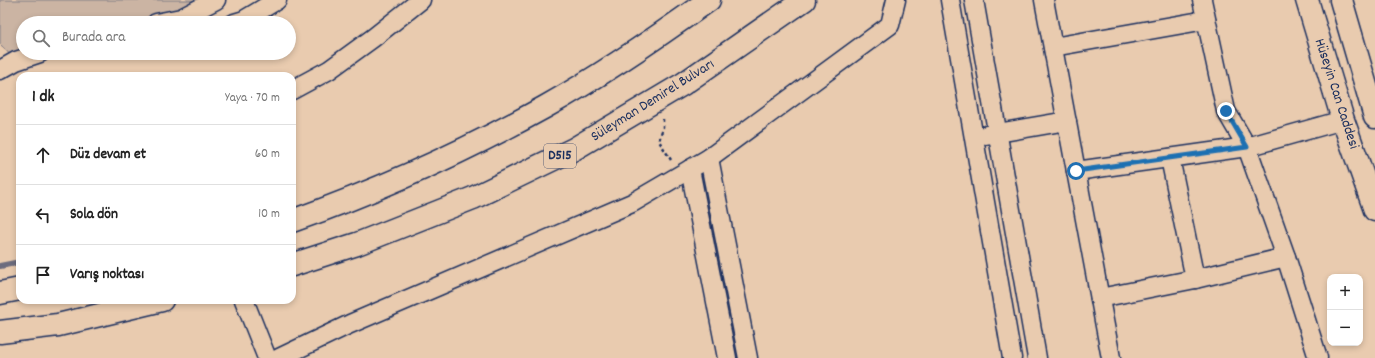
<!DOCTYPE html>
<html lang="tr">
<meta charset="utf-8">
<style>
:root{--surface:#fff;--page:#f6f6f6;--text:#222;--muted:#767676;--line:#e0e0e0}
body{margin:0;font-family:Dekko,sans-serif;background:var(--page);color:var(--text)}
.controls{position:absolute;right:12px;bottom:12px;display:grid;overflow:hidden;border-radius:8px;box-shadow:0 2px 6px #0003}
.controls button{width:36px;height:36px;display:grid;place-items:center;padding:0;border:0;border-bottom:1px solid var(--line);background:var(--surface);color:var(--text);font:20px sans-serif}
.stop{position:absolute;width:12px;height:12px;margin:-9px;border:3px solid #1f6fb2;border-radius:50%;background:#fff}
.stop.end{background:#1f6fb2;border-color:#fff;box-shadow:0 1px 4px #0008}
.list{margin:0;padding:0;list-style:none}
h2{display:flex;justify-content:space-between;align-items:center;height:52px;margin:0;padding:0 16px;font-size:17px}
h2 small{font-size:13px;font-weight:400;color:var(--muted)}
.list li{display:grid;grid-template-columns:26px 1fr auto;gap:12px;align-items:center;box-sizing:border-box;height:60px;padding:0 16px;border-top:1px solid var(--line)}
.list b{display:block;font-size:15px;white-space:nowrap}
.list em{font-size:13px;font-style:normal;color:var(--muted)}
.icon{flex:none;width:22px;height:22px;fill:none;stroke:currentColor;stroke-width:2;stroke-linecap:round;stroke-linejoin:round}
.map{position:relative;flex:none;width:1375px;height:358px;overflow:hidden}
.search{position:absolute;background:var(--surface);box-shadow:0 2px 6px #0003;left:16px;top:16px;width:280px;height:44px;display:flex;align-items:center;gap:10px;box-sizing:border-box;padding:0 14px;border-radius:22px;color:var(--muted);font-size:15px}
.panel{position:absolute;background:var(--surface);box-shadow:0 2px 6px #0003;left:16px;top:72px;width:280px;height:232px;border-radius:12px}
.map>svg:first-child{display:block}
.green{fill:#cbb4a3;stroke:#737280}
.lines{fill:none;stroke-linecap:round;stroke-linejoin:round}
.stream{stroke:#6c6c7e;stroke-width:6}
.minor-casing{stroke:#1b2f5e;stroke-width:21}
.secondary-casing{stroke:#1b2f5e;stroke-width:25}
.trunk-casing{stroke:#1b2f5e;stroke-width:25}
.path{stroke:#1b2f5e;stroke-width:2.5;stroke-dasharray:3 3;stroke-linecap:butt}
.minor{stroke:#e9cbaf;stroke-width:18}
.secondary{stroke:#e9cbaf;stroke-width:22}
.trunk{stroke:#e9cbaf;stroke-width:22}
.route{stroke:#1f6fb2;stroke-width:5}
.labels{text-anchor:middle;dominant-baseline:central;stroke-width:4;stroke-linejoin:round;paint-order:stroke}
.shield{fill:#e9cbaf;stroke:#595e76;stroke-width:1}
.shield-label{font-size:14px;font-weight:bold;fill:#1b2f5e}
.street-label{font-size:15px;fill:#1b2f5e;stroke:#e9cbaf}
</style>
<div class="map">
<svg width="1375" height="358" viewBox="0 0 1375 358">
<rect width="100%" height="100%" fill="#e9cbaf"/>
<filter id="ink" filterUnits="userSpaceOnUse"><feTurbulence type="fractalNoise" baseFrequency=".025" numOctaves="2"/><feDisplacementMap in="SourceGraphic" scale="8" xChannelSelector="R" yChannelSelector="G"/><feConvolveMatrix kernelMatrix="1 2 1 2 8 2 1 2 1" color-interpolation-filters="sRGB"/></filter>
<g filter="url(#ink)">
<!-- green -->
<path class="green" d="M 0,0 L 216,0 L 156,23 L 23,23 L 23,53 L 16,61 L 0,44 Z"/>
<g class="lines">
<!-- stream -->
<path class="stream" d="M 0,266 L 20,262"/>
<defs>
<g id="minor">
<path d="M 950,0 L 1012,358"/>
<path d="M 974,0 L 1037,358"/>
<path d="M 1044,0 L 1111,358"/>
<path d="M 1202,0 L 1226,111 L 1247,147 L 1286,257 L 1318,358"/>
<path d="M 156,23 L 181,18 L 216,0"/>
<path d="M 234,23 L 244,20 L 277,0"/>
<path d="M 1053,47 L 1206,20"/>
<path d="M 0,70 L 16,61 L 40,53"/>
<path d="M 292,90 L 329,70 L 373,38 L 421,0"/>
<path d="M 986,135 L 1067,121"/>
<path d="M 709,158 L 748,358"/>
<path d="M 1170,158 L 1195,279"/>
<path d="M 690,169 L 727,358"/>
<path d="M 1076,171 L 1247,147 L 1343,120"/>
<path d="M 1100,298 L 1195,279 L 1286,257"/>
<path d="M 244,300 L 267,358"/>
<path d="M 279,358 L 350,324 L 632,203 L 709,158 L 890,25 L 896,0"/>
</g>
<g id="secondary">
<path d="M 1307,0 L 1343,120 L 1375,210"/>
<path d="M 1341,0 L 1375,117"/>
</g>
<g id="trunk">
<path d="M 292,221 C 379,190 464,152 545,107 C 602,75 656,38 709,0"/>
<path d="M 292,265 L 357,244 L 473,198 L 574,149 L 683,84 L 804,0"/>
<path d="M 0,293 L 20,289"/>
<path d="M 0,332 L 58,325 L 162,300"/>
</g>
</defs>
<!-- minor casing -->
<use href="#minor" class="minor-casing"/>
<!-- secondary casing -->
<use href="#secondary" class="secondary-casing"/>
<!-- trunk casing -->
<use href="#trunk" class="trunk-casing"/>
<!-- path -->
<path class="path" d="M 663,119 L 663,127 L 659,141 L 671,160"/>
<!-- minor -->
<use href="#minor" class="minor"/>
<!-- secondary -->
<use href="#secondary" class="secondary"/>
<!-- trunk -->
<use href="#trunk" class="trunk"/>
</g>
</g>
<g class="lines" filter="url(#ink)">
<!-- route -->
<path class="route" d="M 1076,171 L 1247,147 L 1226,111"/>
</g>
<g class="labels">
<!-- shield labels -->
<rect class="shield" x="544" y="144" width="32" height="24" rx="3"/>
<g class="shield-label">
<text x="560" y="156">D515</text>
</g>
<!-- street labels -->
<g class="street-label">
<text transform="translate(1336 94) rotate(72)">Hüseyin Can Caddesi</text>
<text transform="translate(653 101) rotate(-32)">Süleyman Demirel Bulvarı</text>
</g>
</g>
</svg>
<div class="controls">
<button>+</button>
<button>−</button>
</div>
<div class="stop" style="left:1076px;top:171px"></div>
<div class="stop end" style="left:1226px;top:111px"></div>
<div class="search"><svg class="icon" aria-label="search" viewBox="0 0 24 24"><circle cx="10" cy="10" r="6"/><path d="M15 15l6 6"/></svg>Burada ara</div>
<section class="panel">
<h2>1 dk<small>Yaya · 70 m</small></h2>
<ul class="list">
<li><svg class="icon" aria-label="ahead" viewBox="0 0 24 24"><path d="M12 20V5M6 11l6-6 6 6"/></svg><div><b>Düz devam et</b></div><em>60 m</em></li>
<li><svg class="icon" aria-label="left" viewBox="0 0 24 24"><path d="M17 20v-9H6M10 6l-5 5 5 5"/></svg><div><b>Sola dön</b></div><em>10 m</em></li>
<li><svg class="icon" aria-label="arrive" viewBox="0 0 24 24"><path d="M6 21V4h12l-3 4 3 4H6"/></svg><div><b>Varış noktası</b></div></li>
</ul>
</section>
</div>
